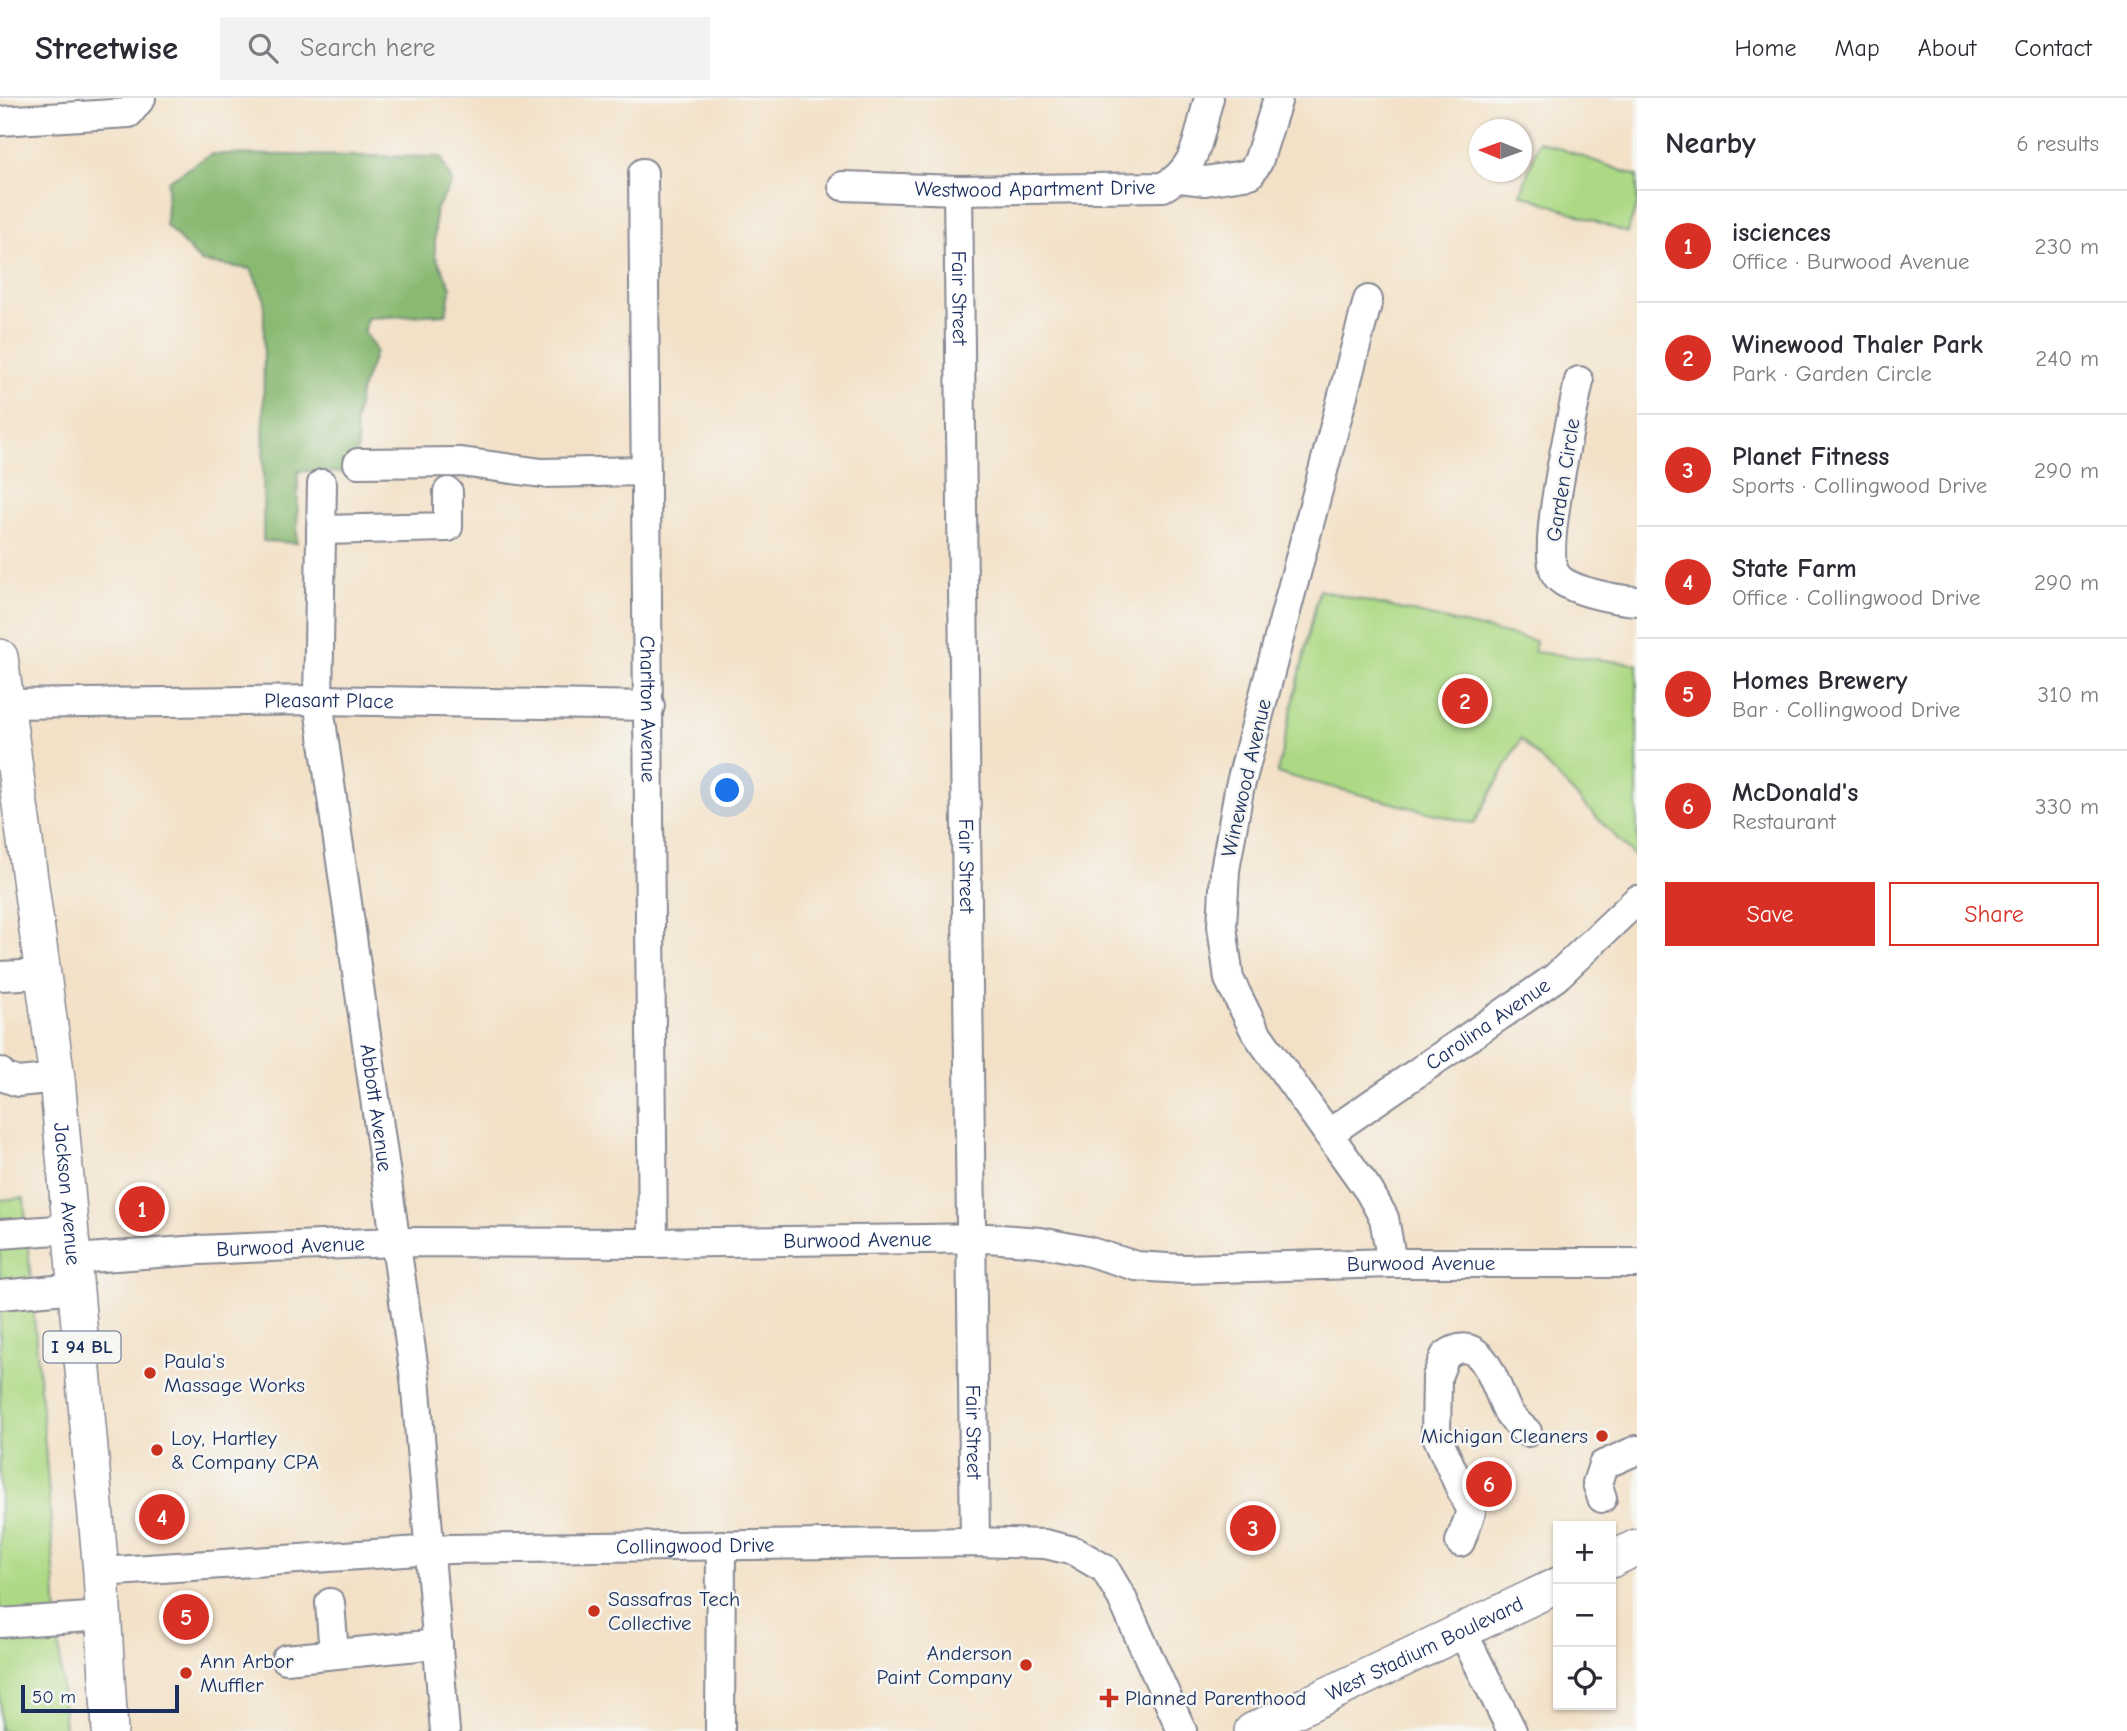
<!DOCTYPE html>
<meta charset="utf-8">
<style>
:root{--surface:#fff;--page:#f2f2f3;--text:#2b2b33;--muted:#7c7c81;--line:#e1e1e2;--accent:#d93025}
body{margin:0;font-family:"Comic Neue",sans-serif;background:var(--page);color:var(--text)}
.controls{position:absolute;right:21px;bottom:21px;display:grid;overflow:hidden;border-radius:0px;box-shadow:0 2px 5px #0004}
.controls button{width:63px;height:63px;display:grid;place-items:center;padding:0;border:0;border-bottom:2px solid var(--line);background:var(--surface);color:var(--text);font:35px sans-serif}
.compass{position:absolute;left:1469px;top:21px;width:63px;height:63px;border-radius:50%;background:var(--surface);box-shadow:0 2px 5px #0004;rotate:271deg}
.scale{position:absolute;left:21px;bottom:18px;width:158px;box-sizing:border-box;padding-left:7px;border:4px solid #1b2f5e;border-top:0;font-size:19px;line-height:24px;white-space:nowrap;color:#1b2f5e;-webkit-text-stroke:5px #f6f6f2;paint-order:stroke}
.you{position:absolute;left:728px;top:693px;width:24px;height:24px;margin:-18px;border:5px solid #fff;border-radius:50%;background:#1a73e8;box-shadow:0 0 0 10px #1a73e833}
.badge{display:grid;place-items:center;width:46px;height:46px;border-radius:50%;background:var(--accent);color:#fff;font-size:23px;font-weight:700}
.pin{position:absolute;translate:-50% -50%;border:4px solid #fff;box-shadow:0 2px 7px #0006}
.list{margin:0;padding:0;list-style:none}
h2{display:flex;justify-content:space-between;align-items:center;height:91px;margin:0;padding:0 28px;font-size:30px}
h2 small{font-size:23px;font-weight:400;color:var(--muted)}
.list li{display:grid;grid-template-columns:46px 1fr auto;gap:21px;align-items:center;box-sizing:border-box;height:112px;padding:0 28px;border-top:2px solid var(--line)}
.list b{display:block;font-size:26px;white-space:nowrap}
.list p{margin:0;font-size:23px;white-space:nowrap;color:var(--muted)}
.list em{font-size:23px;font-style:normal;color:var(--muted)}
.actions{display:flex;gap:14px;padding:21px 28px}
.actions a{flex:1;padding:16px 0;border:2px solid var(--accent);border-radius:0px;text-align:center;font-size:24px;color:var(--accent)}
.actions .main{background:var(--accent);color:#fff}
.icon{flex:none;width:38px;height:38px;fill:none;stroke:currentColor;stroke-width:2;stroke-linecap:round;stroke-linejoin:round}
.map{position:relative;flex:none;width:1637px;height:1633px;overflow:hidden}
header{display:flex;align-items:center;gap:42px;box-sizing:border-box;height:98px;padding:0 35px;background:var(--surface);border-bottom:2px solid var(--line)}
header strong{font-size:33px}
nav{display:flex;gap:38px;margin-inline-start:auto;font-size:24px}
.search{width:490px;height:63px;background:var(--page);display:flex;align-items:center;gap:18px;box-sizing:border-box;padding:0 24px;border-radius:0px;color:var(--muted);font-size:26px}
main{display:flex}
aside{flex:1;background:var(--surface)}
.map>svg:first-child{display:block}
.green{fill:#add984;stroke:#648471;stroke-width:2}
.forest{fill:#8ab972;stroke:#527468;stroke-width:2}
.lines{fill:none;stroke-linecap:round;stroke-linejoin:round}
.minor-casing{stroke:#878892;stroke-width:32}
.major-casing{stroke:#878892;stroke-width:38}
.minor{stroke:#fff;stroke-width:28}
.major{stroke:#fff;stroke-width:35}
.poi-dot{fill:#c8321e;stroke:#f6f6f2;stroke-width:2.5}
.labels{text-anchor:middle;dominant-baseline:central;stroke-width:5;stroke-linejoin:round;paint-order:stroke}
.shield{fill:#f6f6f2;stroke:#5d6b8a;stroke-width:2}
.shield-label{font-size:19px;font-weight:bold;fill:#1b2f5e}
.street-label{font-size:21px;fill:#1b2f5e;stroke:#f6f6f2}
.poi-label{font-size:21px;fill:#1b2f5e;stroke:#f6f6f2;text-anchor:start}
</style>
<header>
<strong>Streetwise</strong>
<div class="search"><svg class="icon" aria-label="search" viewBox="0 0 24 24"><circle cx="10" cy="10" r="6"/><path d="M15 15l6 6"/></svg>Search here</div>
<nav><a>Home</a><a>Map</a><a>About</a><a>Contact</a></nav>
</header>
<main>
<div class="map">
<svg width="1637" height="1633" viewBox="0 0 1637 1633">
<rect width="100%" height="100%" fill="#f6f6f2"/>
<filter id="ink" filterUnits="userSpaceOnUse"><feTurbulence type="fractalNoise" baseFrequency=".0143" numOctaves="2"/><feDisplacementMap in="SourceGraphic" scale="14" xChannelSelector="R" yChannelSelector="G"/><feConvolveMatrix kernelMatrix="1 2 1 2 8 2 1 2 1" color-interpolation-filters="sRGB"/></filter>
<filter id="wash" filterUnits="userSpaceOnUse"><feTurbulence type="fractalNoise" baseFrequency=".00686" numOctaves="4" result="noise"/><feDisplacementMap in="SourceGraphic" scale="28" xChannelSelector="R" yChannelSelector="G"/><feGaussianBlur stdDeviation="1.57" result="paint"/><feColorMatrix in="noise" values="0 0 0 0 0 0 0 0 0 0 0 0 0 0 0 0 0 1.4 0 .05"/><feComposite in="paint" operator="in"/></filter>
<g filter="url(#wash)">
<rect width="100%" height="100%" fill="#f3e1c7"/>
<!-- green -->
<g class="green">
<path d="M 1539,43 L 1637,78 L 1637,107 L 1627,135 L 1521,96 Z"/>
<path d="M 1319,492 L 1536,543 L 1534,554 L 1637,566 L 1637,761 L 1521,641 L 1474,726 L 1277,675 Z"/>
<path d="M 24,1100 L 48,1384 L 65,1633 L 0,1633 L 0,1102 Z"/>
</g>
<!-- forest -->
<path class="forest" d="M 211,56 L 441,59 L 452,85 L 435,113 L 435,157 L 451,189 L 446,216 L 367,220 L 364,233 L 376,253 L 360,295 L 355,325 L 358,350 L 350,375 L 298,373 L 297,445 L 263,443 L 264,200 L 251,171 L 201,164 L 166,127 L 168,83 Z"/>
</g>
<g filter="url(#ink)">
<g class="lines">
<defs>
<g id="minor">
<path d="M 0,23 L 129,15 L 141,0"/>
<path id="s1" d="M 643,75 L 653,1145"/>
<path d="M 1180,80 L 1205,83 L 1250,76 L 1258,64 L 1278,0"/>
<path id="s2" d="M 843,88 L 958,92 L 1163,89 C 1199,70 1198,37 1209,0"/>
<path id="s3" d="M 958,92 L 975,1444"/>
<path d="M 1368,202 L 1239,692 L 1225,772 L 1222,828 L 1229,881 L 1255,933 L 1369,1093 L 1384,1120 L 1392,1165"/>
<path d="M 1579,283 C 1573,316 1539,455 1557,478 C 1568,493 1618,502 1637,503"/>
<path d="M 358,365 L 461,364 L 542,375 L 646,373"/>
<path id="s4" d="M 322,386 L 318,602 L 415,1280 L 445,1633"/>
<path d="M 321,432 L 448,429 L 448,394"/>
<path id="s5" d="M 7,606 L 318,602 L 650,608"/>
<path d="M 0,878 L 44,876"/>
<path d="M 0,974 L 1,978 L 18,984 L 57,980"/>
<path id="s6" d="M 1328,1036 L 1556,879 L 1637,802"/>
<path d="M 0,1136 L 71,1131"/>
<path id="s7" d="M 74,1161 L 199,1152 L 396,1144 L 653,1145 L 988,1140 L 1040,1144 L 1087,1153 L 1136,1168 L 1183,1171 L 1392,1165 L 1637,1165"/>
<path d="M 0,1197 L 77,1190"/>
<path d="M 1602,1400 L 1597,1385 L 1603,1367 L 1637,1352"/>
<path d="M 1460,1444 L 1471,1414 L 1436,1336 L 1437,1279 L 1445,1258 C 1483,1229 1495,1290 1508,1314 C 1512,1321 1520,1328 1527,1334"/>
<path id="s8" d="M 101,1474 L 450,1451 L 975,1444 L 1045,1446 L 1074,1453 L 1105,1471 L 1122,1500 L 1182,1633"/>
<path d="M 330,1505 L 334,1556"/>
<path d="M 0,1525 L 104,1518"/>
<path d="M 1462,1533 L 1512,1633"/>
<path d="M 286,1561 L 438,1546"/>
<path d="M 720,1633 L 721,1447"/>
</g>
<g id="major">
<path id="s9" d="M 0,559 L 57,980 L 101,1474 L 110,1633"/>
<path d="M 1611,1462 L 1637,1449"/>
<path id="s10" d="M 1252,1633 L 1558,1487"/>
</g>
</defs>
<!-- minor casing -->
<use href="#minor" class="minor-casing"/>
<!-- major casing -->
<use href="#major" class="major-casing"/>
<!-- minor -->
<use href="#minor" class="minor"/>
<!-- major -->
<use href="#major" class="major"/>
</g>
</g>
<!-- markers -->
<g class="poi-dot">
<circle cx="150" cy="1275" r="7"/>
<circle cx="1602" cy="1338" r="7"/>
<circle cx="157" cy="1352" r="7"/>
<circle cx="594" cy="1513" r="7"/>
<circle cx="1026" cy="1567" r="7"/>
<circle cx="186" cy="1575" r="7"/>
<path d="M1105.5 1589.5h7v7h7v7h-7v7h-7v-7h-7v-7h7z"/>
</g>
<g class="labels">
<!-- shield labels -->
<rect class="shield" x="43.5" y="1233.5" width="77" height="31" rx="5"/>
<g class="shield-label">
<text x="82" y="1249">I 94 BL</text>
</g>
<!-- street labels -->
<g class="street-label">
<text stroke="none"><textPath href="#s2" startOffset="192">Westwood Apartment Drive</textPath></text>
<text stroke="none"><textPath href="#s3" startOffset="108">Fair Street</textPath></text>
<text transform="translate(1563 382) rotate(-81)">Garden Circle</text>
<text stroke="none"><textPath href="#s5" startOffset="322">Pleasant Place</textPath></text>
<text stroke="none"><textPath href="#s1" startOffset="536">Charlton Avenue</textPath></text>
<text transform="translate(1246 680) rotate(-77)">Winewood Avenue</text>
<text stroke="none"><textPath href="#s3" startOffset="676">Fair Street</textPath></text>
<text stroke="none"><textPath href="#s6" startOffset="194">Carolina Avenue</textPath></text>
<text stroke="none"><textPath href="#s4" startOffset="628">Abbott Avenue</textPath></text>
<text stroke="none"><textPath href="#s9" startOffset="541">Jackson Avenue</textPath></text>
<text stroke="none"><textPath href="#s7" startOffset="784">Burwood Avenue</textPath></text>
<text stroke="none"><textPath href="#s7" startOffset="217">Burwood Avenue</textPath></text>
<text stroke="none"><textPath href="#s7" startOffset="1351">Burwood Avenue</textPath></text>
<text stroke="none"><textPath href="#s3" startOffset="1242">Fair Street</textPath></text>
<text stroke="none"><textPath href="#s8" startOffset="595">Collingwood Drive</textPath></text>
<text stroke="none"><textPath href="#s10" startOffset="191">West Stadium Boulevard</textPath></text>
</g>
<!-- poi labels -->
<g class="poi-label">
<text x="164" y="1263">Paula's<tspan x="164" dy="24">Massage Works</tspan></text>
<text x="1588" y="1338" text-anchor="end">Michigan Cleaners</text>
<text x="171" y="1340">Loy, Hartley<tspan x="171" dy="24">&amp; Company CPA</tspan></text>
<text x="608" y="1501">Sassafras Tech<tspan x="608" dy="24">Collective</tspan></text>
<text x="1012" y="1555" text-anchor="end">Anderson<tspan x="1012" dy="24">Paint Company</tspan></text>
<text x="200" y="1563">Ann Arbor<tspan x="200" dy="24">Muffler</tspan></text>
<text x="1125" y="1600">Planned Parenthood</text>
</g>
</g>
</svg>
<div class="controls">
<button>+</button>
<button>−</button>
<button><svg class="icon" aria-label="locate" viewBox="0 0 24 24"><circle cx="12" cy="12" r="6"/><path d="M12 2v4M12 18v4M2 12h4M18 12h4"/></svg></button>
</div>
<svg class="compass" viewBox="-18 -18 36 36"><path d="M0-13l5 13h-10z" fill="#e53935"/><path d="M0 13l5-13h-10z" fill="#7c7c81"/></svg>
<div class="scale">50 m</div>
<div class="you"></div>
<div class="pin badge" style="left:142px;top:1111px">1</div>
<div class="pin badge" style="left:1465px;top:603px">2</div>
<div class="pin badge" style="left:1253px;top:1430px">3</div>
<div class="pin badge" style="left:162px;top:1419px">4</div>
<div class="pin badge" style="left:186px;top:1519px">5</div>
<div class="pin badge" style="left:1489px;top:1386px">6</div>
</div>
<aside>
<h2>Nearby<small>6 results</small></h2>
<ul class="list">
<li><span class="badge">1</span><div><b>isciences</b><p>Office · Burwood Avenue</p></div><em>230 m</em></li>
<li><span class="badge">2</span><div><b>Winewood Thaler Park</b><p>Park · Garden Circle</p></div><em>240 m</em></li>
<li><span class="badge">3</span><div><b>Planet Fitness</b><p>Sports · Collingwood Drive</p></div><em>290 m</em></li>
<li><span class="badge">4</span><div><b>State Farm</b><p>Office · Collingwood Drive</p></div><em>290 m</em></li>
<li><span class="badge">5</span><div><b>Homes Brewery</b><p>Bar · Collingwood Drive</p></div><em>310 m</em></li>
<li><span class="badge">6</span><div><b>McDonald's</b><p>Restaurant</p></div><em>330 m</em></li>
</ul>
<div class="actions"><a class="main">Save</a><a>Share</a></div>
</aside>
</main>
